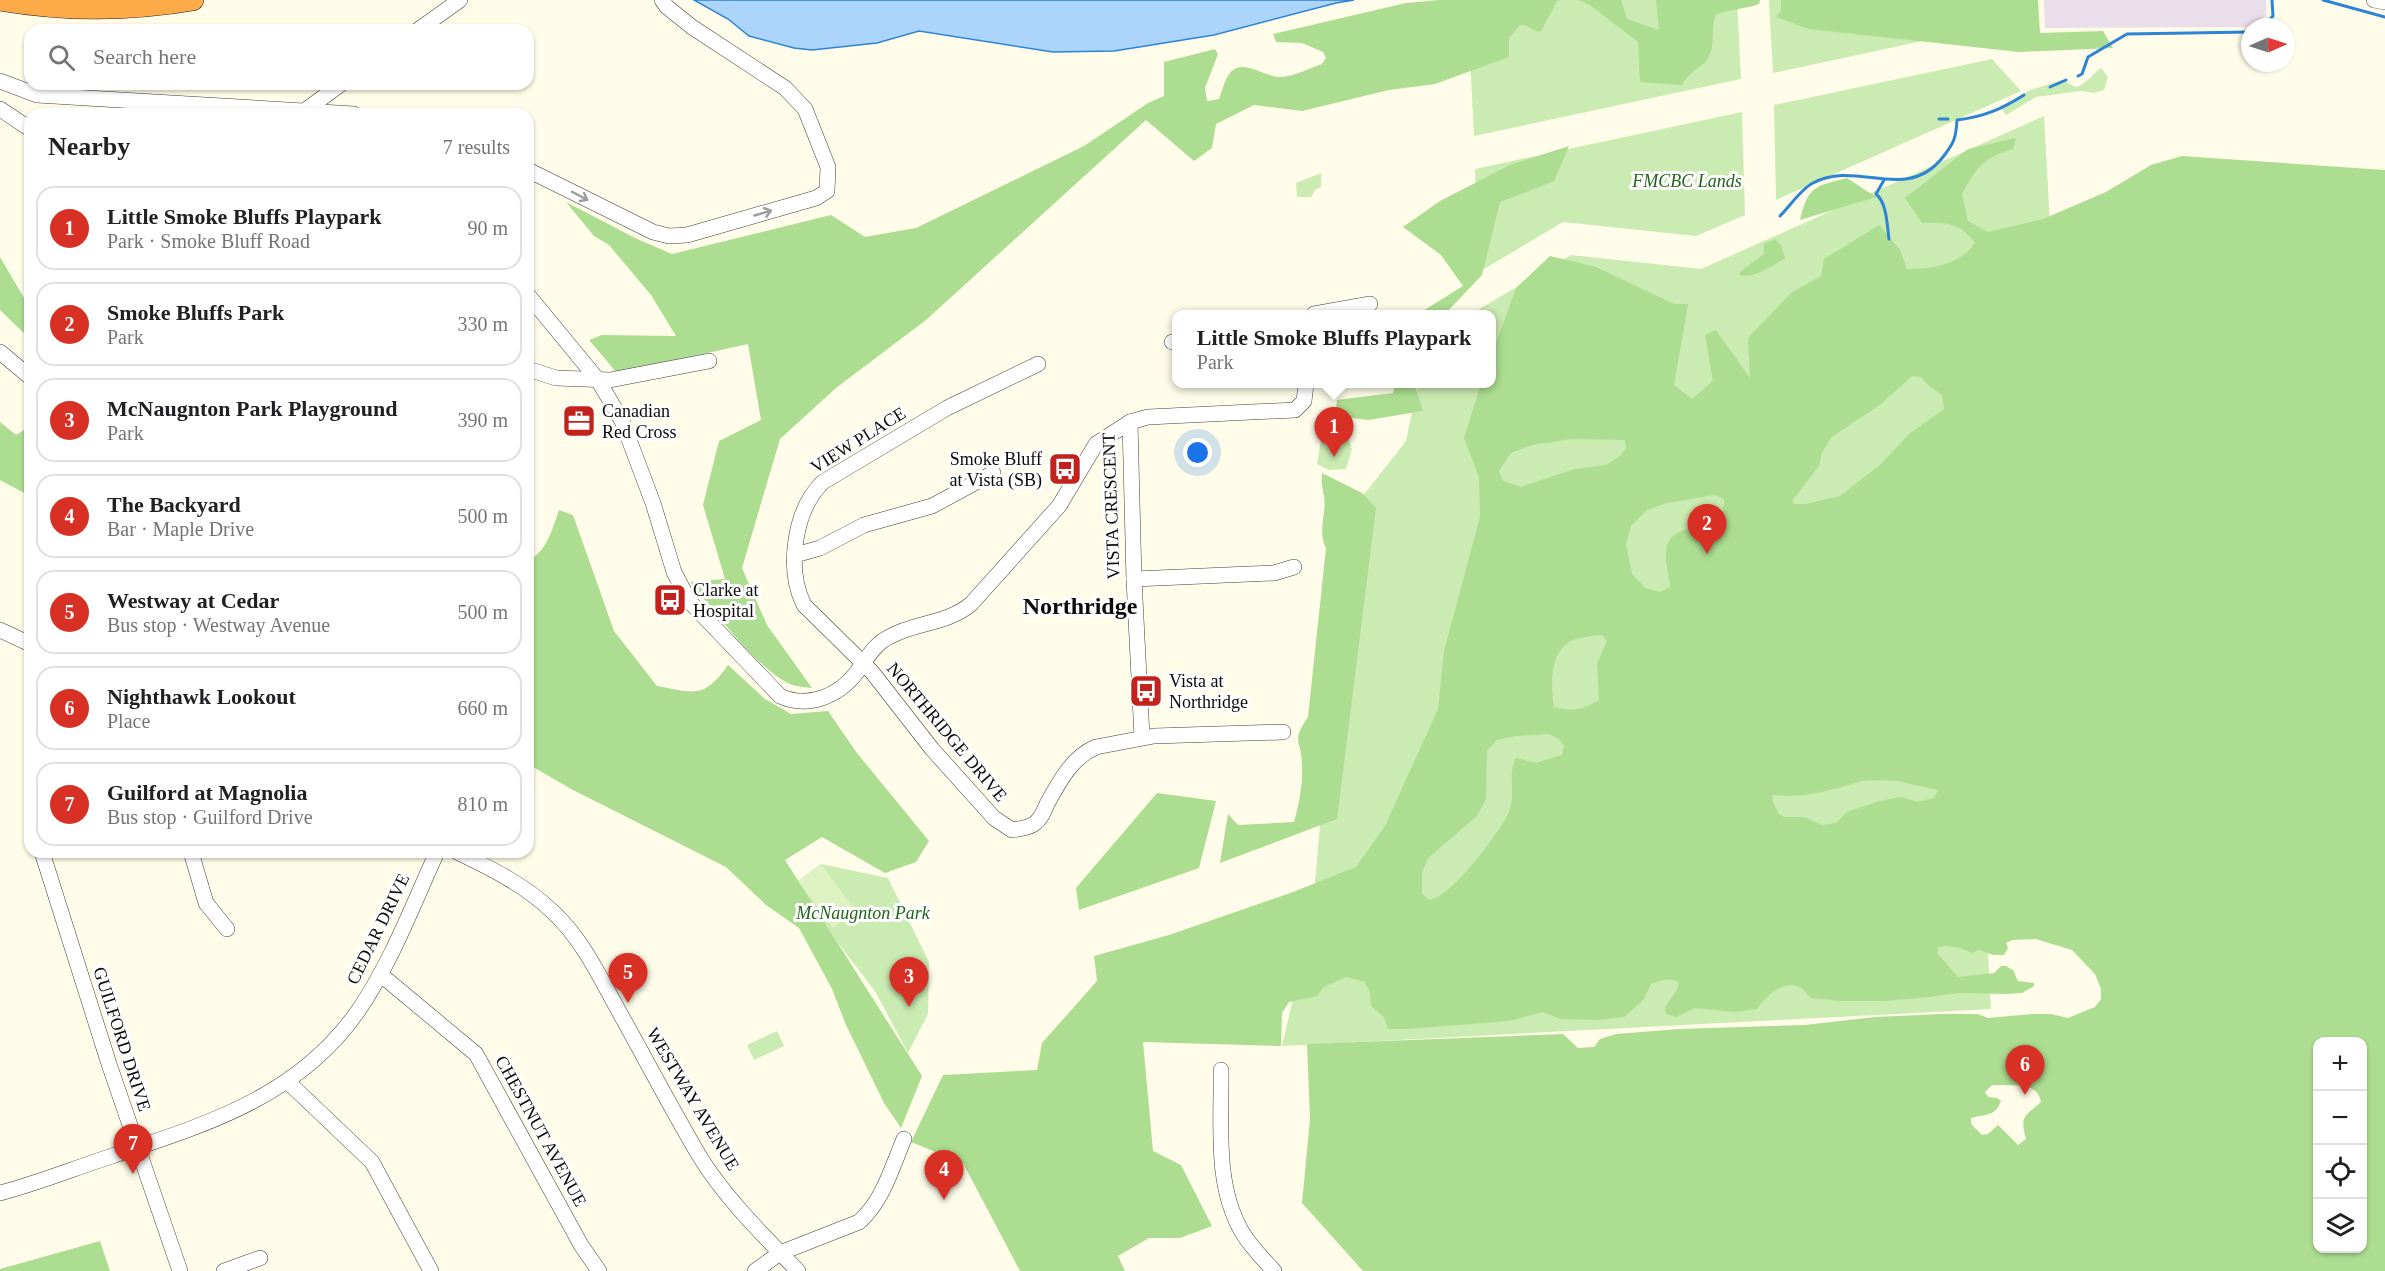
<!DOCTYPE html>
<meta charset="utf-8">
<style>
:root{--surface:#fff;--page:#f6f6f6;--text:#202124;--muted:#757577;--line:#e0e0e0;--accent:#d93025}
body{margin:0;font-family:"Times New Roman",serif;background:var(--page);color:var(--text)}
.controls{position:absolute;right:18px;bottom:18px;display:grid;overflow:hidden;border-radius:12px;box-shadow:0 2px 4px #0004}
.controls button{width:54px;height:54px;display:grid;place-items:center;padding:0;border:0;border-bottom:2px solid var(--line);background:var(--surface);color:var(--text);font:30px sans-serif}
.compass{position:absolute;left:2241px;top:18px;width:54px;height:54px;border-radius:50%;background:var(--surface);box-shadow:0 2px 4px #0004;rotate:87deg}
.you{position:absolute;left:1198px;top:453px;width:21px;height:21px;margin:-15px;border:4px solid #fff;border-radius:50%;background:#1a73e8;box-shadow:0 0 0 9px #1a73e833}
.badge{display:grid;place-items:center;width:39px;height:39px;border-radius:50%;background:var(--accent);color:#fff;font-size:20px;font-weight:700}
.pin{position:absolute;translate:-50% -50px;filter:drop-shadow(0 2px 3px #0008)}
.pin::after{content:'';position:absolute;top:32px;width:21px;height:18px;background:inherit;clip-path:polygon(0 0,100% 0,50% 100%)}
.popup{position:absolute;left:1172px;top:310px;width:324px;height:78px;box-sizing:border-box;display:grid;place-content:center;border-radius:12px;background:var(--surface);filter:drop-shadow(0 2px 4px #0005);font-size:20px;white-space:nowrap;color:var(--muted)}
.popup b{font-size:22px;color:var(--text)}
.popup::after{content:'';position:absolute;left:50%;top:100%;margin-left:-12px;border:12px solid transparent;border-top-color:var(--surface)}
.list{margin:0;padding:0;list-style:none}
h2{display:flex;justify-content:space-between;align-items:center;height:78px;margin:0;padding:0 24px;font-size:26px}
h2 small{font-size:20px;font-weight:400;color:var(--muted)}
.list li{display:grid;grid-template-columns:39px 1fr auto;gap:18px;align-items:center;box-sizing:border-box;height:84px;margin:0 12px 12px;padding:0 12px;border:2px solid var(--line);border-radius:18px}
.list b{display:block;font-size:22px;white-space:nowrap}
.list p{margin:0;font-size:20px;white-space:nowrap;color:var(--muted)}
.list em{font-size:20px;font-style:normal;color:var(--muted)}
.icon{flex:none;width:33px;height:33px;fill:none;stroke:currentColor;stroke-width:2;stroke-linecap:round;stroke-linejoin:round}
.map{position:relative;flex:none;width:2385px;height:1271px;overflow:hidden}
.search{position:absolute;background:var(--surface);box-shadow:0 2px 4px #0004;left:24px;top:24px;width:510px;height:66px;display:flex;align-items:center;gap:15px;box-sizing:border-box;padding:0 21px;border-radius:18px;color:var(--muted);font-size:22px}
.panel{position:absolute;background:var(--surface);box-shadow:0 2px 4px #0004;left:24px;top:108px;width:510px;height:750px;border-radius:18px}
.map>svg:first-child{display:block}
.industrial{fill:#ebdeeb}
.green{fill:#caebb1}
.forest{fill:#acdd90;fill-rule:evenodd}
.pitch{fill:#def2c3}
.water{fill:#abd5fa;stroke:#2d83d5;stroke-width:1.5}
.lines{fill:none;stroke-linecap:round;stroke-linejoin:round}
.stream{stroke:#2d83d5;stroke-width:3}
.minor-casing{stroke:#3e3e3e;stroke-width:16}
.highway-casing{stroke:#1c1c1c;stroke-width:22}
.minor{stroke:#fff;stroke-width:15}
.highway{stroke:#fdab49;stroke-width:21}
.oneway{stroke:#9d9d9d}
.labels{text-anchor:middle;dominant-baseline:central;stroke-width:6;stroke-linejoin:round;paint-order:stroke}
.park-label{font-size:18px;font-style:italic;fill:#226619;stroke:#fff}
.poi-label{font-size:18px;fill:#0b0b0b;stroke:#fff;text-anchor:start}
.street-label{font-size:18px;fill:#0b0b0b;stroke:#fff}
.district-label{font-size:24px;font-weight:bold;fill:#0b0b0b;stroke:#fff}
</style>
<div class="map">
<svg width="2385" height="1271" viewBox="0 0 2385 1271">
<rect width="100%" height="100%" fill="#fffde9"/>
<!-- industrial -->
<path class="industrial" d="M 2044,0 L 2266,0 L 2266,16 L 2246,27 L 2045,28 Z"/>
<!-- green -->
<g class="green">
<path d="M 1467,0 L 1737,0 L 1741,79 L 1474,136 Z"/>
<path d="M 1769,0 L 1939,0 L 1941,37 L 1773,73 Z"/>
<path d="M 1992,59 L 2021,91 L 1776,200 L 1774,105 Z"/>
<path d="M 2101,68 L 2108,77 L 2104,90 L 2094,93 L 2081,91 L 2036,97 L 2006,115 L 2000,107 L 2030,90 L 2062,80 L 2076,87 C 2088,83 2091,75 2101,68 Z"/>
<path d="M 1742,112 L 1745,215 L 1696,236 L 1563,222 L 1479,272 L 1475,169 Z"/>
<path d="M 2044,116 L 2088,912 L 1986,917 L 1991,1009 L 1282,1046 L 1312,917 L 1340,597 L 1352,510 L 1406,441 L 1418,384 L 1492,384 L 1492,314 L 1471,314 L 1571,255 L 1701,269 Z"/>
<path d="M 1321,173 L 1321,187 L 1315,190 L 1311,197 L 1297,197 L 1296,183 Z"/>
<path d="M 1323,429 L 1349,440 L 1352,449 L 1346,469 L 1329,470 L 1317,464 Z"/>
<path d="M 821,864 L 888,878 L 929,962 L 928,1014 L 908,1053 L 875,991 L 838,943 L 798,881 Z"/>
<path d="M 777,1031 L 784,1046 L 754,1060 L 747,1045 Z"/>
</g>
<!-- forest -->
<g class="forest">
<path d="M 1440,0 L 1562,0 L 1557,1 L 1541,31 L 1538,32 L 1525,25 L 1520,25 L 1509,38 L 1509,57 L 1435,84 L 1389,90 L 1302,111 L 1254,105 L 1216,124 L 1212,148 L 1194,161 L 1146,120 L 926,320 L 836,388 L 780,439 L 742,568 L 767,625 L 812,688 C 806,687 798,687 793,685 C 762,675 712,608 690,582 L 725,579 L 703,505 L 719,441 L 761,420 L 748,344 L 617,373 L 589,340 L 602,335 L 676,336 L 651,295 L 609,245 L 594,236 L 566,202 L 635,238 L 672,254 L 831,215 L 865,237 L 916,228 L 1084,146 L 1148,103 L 1164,96 L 1164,62 L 1215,49 L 1218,54 L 1205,88 L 1207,101 L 1219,99 C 1222,91 1225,79 1230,73 C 1243,57 1264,78 1282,77 C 1295,76 1310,68 1322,64 L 1326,58 L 1323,52 L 1302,43 L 1276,42 L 1273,34 L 1406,3 Z"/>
<path d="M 1578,0 L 1621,0 L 1627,19 L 1659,30 L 1656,0 L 1760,0 L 1759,4 C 1745,9 1730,9 1716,15 C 1710,28 1716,45 1708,58 C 1702,68 1690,70 1682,85 L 1640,82 L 1638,42 L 1590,5 Z"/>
<path d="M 1781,0 L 2038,0 L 2040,33 L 2103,31 L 2113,48 L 2019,52 L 1809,29 L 1776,17 L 1781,11 Z"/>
<path d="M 2016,138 L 2013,149 C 1983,158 1977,166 1962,194 L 1968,221 L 1988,232 L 2043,219 L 2106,192 L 2151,165 L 2182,156 L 2385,170 L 2385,1271 L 1363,1271 L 1302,1203 L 1310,1119 L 1307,1044 L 1563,1034 L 1578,1048 L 1594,1047 L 1600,1039 L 1616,1034 L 1679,1029 L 1805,1025 L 1875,1017 L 1942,1014 L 1978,1014 L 1988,1018 L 2032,1014 L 2051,1014 L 2068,1018 L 2095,1007 L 2101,999 L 2101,989 L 2095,974 L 2072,950 L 2036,939 L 2012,940 L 2006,943 L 2008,948 L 2004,955 L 1993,955 L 1979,950 L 1972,953 C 1962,949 1949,943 1938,948 L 1937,953 L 1958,977 L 1994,973 L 2001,966 L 2006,966 L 2013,970 L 2018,981 L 2034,983 L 2034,986 L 2022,993 L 2007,994 L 1958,993 L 1929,997 L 1885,1001 L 1839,1001 L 1811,998 C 1808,995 1804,990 1801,988 C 1783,978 1765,997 1757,1009 L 1734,1012 L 1695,1008 L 1676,1017 L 1666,1014 L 1665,1007 L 1677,990 L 1679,983 C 1671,976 1660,981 1651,984 L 1644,999 L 1624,1017 L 1597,1020 L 1560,1019 L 1543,1012 L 1509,1021 L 1408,1029 L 1388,1029 L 1384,1017 L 1371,1006 L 1370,993 L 1365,982 L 1346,977 L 1324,987 L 1317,996 L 1289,1002 L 1282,1013 L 1281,1046 L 1143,1042 L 1153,1151 L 1181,1165 L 1212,1226 L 1180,1238 L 1149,1238 L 1118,1256 L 1125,1271 L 1020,1271 L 963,1163 L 911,1142 L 943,1075 L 1037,1070 L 1042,1043 L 1097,981 L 1094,956 L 1169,935 L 1293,892 L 1356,867 L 1385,826 L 1438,709 L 1444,651 L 1480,517 L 1479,477 L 1464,438 L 1481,384 L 1492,384 L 1492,354 L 1516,288 L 1550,256 L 1596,267 L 1674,304 L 1688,304 L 1674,385 L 1692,399 L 1713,381 L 1705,335 L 1716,330 L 1750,378 L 1748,338 L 1791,293 L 1821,276 L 1824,259 L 1879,225 L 1900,250 L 1907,269 C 1932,269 1960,265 1975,243 C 1960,222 1946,222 1922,223 L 1905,198 L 1968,149 ZM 1912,376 L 1921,377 L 1929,386 L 1942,395 L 1944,409 L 1909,434 L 1880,465 L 1840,496 L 1806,504 L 1795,504 L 1792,501 L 1819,466 L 1822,452 L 1832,437 L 1881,404 ZM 1571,439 L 1625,440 L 1626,448 L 1620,456 L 1606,465 L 1574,469 L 1521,487 L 1503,481 L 1499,471 L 1511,453 L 1532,445 ZM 1714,495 L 1724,499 C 1725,536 1684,518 1669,541 C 1662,553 1669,574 1670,587 L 1660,592 L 1645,588 L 1632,574 L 1626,544 L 1631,526 L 1647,510 L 1667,503 ZM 1602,635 L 1607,641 L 1597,663 L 1599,700 C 1582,710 1573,712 1554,707 C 1551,686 1549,655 1569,642 C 1577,637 1593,636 1602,635 ZM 1549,734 L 1559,739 L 1564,746 L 1562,755 L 1536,763 L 1516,758 C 1507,775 1516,794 1509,812 C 1500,832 1450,899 1429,900 L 1422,894 L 1422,873 L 1428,858 L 1477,816 L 1486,799 L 1487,751 L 1497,740 L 1516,736 ZM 1897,781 L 1938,790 L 1934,798 L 1917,802 L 1901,797 L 1880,801 L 1847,812 L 1836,823 L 1822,825 L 1805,817 L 1784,817 L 1779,814 L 1772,800 L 1773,795 C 1804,799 1830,790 1859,782 C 1870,779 1885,781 1897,781 ZM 2318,1042 L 2362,1042 L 2362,1248 L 2318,1248 ZM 1992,1085 C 2009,1087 2037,1079 2041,1102 C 2026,1116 2019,1115 2026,1139 L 2018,1145 L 1998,1125 L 1988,1134 L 1982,1135 L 1971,1124 L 1971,1118 C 1986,1114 1995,1117 2001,1101 L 1997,1098 L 1988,1097 L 1985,1092 Z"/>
<path d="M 1569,146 L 1554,181 L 1500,202 L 1482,275 L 1445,314 L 1418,314 L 1463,286 L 1441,255 L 1403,227 L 1440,201 L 1510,165 Z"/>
<path d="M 1847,178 L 1876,197 L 1800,220 C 1808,186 1815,186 1847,178 Z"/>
<path d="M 1775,239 L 1781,245 L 1785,258 C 1772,266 1754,279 1739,275 L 1741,271 L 1764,254 L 1764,244 Z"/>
<path d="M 0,257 L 30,308 L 30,339 L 0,310 Z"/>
<path d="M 1395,384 L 1414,384 L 1423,411 L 1368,420 L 1335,416 L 1337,400 L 1393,393 Z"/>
<path d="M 0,422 L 16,435 L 30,426 L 30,496 L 0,480 Z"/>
<path d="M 1322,473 L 1362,493 L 1376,508 L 1337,819 L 1220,863 L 1228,814 L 1238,825 L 1294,822 C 1299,804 1303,784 1302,766 C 1302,739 1290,743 1308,717 L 1326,548 C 1317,531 1327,514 1324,496 C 1322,486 1321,484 1322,473 Z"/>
<path d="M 559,510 L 573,515 L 614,631 L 657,686 C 695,693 704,699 728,665 L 765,699 L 791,714 L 828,711 L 857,753 L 929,841 L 916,862 L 885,873 L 822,837 L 785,860 L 922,1076 L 901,1128 L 884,1103 L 846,1025 L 832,989 L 799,928 L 766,905 L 726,867 L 571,789 L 528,764 L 528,560 C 546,554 553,527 559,510 Z"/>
<path d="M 1157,793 L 1216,801 L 1199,868 L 1079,910 L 1076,888 Z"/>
<path d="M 100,1241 L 110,1271 L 0,1271 L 0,1269 Z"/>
</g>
<!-- pitch -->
<path class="pitch" d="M 821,864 L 856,911 L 833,928 L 798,881 Z"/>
<!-- water -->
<path class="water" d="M 694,0 L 1354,0 L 1336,3 L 1214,35 L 1114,51 L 1053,52 L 919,31 L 877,43 L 812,50 L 794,48 L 749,36 L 728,19 Z"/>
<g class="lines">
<!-- stream -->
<g class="stream">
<path d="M 2323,0 L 2385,17"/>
<path d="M 2263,27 L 2273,16 L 2272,0"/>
<path d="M 2078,76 L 2082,74 L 2088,57 L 2127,34 L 2250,32"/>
<path d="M 2050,87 L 2066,80"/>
<path d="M 1939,119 L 1948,119"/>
<path d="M 1884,180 L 1876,194 C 1887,203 1887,225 1889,239"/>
<path d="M 1780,216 C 1790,206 1801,189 1813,183 C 1857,159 1906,204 1943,157 C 1954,143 1956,138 1957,120 C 1983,117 2002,109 2024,95"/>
</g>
<defs>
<g id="minor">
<path d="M 2374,0 L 2385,2"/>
<path d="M 418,30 L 460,0"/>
<path d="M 0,81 L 37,95 L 354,114"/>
<path d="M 0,109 L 30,129"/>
<path d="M 303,112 L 341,84"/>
<path d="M 528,170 L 653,232 L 669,236 L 687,235 L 816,198 L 827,191 L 828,167 L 805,109 L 785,88 L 692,27 L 667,7 L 662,0"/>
<path d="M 528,295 L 598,380 L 622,421 L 653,503 L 674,572 L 689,601 L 780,696 C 808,709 839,696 857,672 C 867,658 875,643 891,636 C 917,622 947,624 971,604 L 1059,506 L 1096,444 L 1130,422 L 1134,579 L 1142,737"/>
<path d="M 1314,314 L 1370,304"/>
<path d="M 1172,342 L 1176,341"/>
<path d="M 0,352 L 30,377"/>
<path d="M 1038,364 L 947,408 L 823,482 C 794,510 786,569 804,605 L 872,672 L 932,749 L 994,818 L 1012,830 C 1020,829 1028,828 1034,824 C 1041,819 1044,811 1047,804 C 1059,782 1072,757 1096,747 L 1154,736 L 1283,732"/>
<path d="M 528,369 L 556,378 L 610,380 L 709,361"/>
<path d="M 1130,422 L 1148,417 L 1295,410 L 1304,401 L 1306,384"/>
<path d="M 795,555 L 820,548 L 864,525 L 932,506 L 993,473"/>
<path d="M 1134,579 L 1274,573 L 1294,567"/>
<path d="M 0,630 L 30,644"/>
<path d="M 42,852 L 109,1064 L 180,1271"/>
<path d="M 191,852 L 206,903 L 227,929"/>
<path d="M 457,852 C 492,869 525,885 553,912 C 581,938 598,973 616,1006 C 644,1056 671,1108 700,1157 C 726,1199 764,1236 798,1271"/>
<path d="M 380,974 L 476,1054 L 581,1245 L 599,1271"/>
<path d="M 1221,1070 C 1222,1123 1214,1184 1242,1232 C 1251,1247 1263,1259 1274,1271"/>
<path d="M 288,1082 L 372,1162 L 431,1271"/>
<path d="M 0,1193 C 38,1183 75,1168 112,1156 C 207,1124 298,1097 358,1011 C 391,963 413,905 437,852"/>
<path d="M 224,1271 L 260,1258"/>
<path d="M 755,1271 L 780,1253 L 859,1222 C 883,1201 892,1167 904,1139"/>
</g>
<path id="highway" d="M 0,0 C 64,11 129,11 193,0"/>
</defs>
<!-- minor casing -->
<use href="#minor" class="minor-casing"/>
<!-- highway casing -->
<use href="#highway" class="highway-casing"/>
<!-- minor -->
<use href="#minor" class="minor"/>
<!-- highway -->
<use href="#highway" class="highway"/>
</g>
<!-- one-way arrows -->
<defs><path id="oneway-shaft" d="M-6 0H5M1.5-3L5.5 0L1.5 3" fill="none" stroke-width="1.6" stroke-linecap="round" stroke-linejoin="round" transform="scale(1.5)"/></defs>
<g class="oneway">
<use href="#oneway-shaft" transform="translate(580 196) rotate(28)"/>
<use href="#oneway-shaft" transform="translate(763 213) rotate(-16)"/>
</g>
<!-- icons -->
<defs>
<symbol id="office-square" viewBox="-11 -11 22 22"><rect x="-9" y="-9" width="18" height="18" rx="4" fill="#c3221c" stroke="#fff"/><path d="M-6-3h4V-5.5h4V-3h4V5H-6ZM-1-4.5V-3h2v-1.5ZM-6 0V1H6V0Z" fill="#fff"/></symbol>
<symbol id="bus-square" viewBox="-11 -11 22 22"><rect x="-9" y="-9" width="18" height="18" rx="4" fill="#c3221c" stroke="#fff"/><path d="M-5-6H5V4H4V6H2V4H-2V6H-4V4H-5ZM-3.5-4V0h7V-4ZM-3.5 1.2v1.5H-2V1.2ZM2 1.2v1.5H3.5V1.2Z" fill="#fff"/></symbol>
</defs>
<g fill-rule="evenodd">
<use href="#office-square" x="560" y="402" width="38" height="38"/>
<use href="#bus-square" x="1046" y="450" width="38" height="38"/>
<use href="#bus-square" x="651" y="581" width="38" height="38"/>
<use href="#bus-square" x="1127" y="672" width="38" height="38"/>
</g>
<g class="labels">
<!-- park labels -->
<g class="park-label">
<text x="1687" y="181">FMCBC Lands</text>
<text x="863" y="913">McNaugnton Park</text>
</g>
<!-- poi labels -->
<g class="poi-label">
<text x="602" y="411">Canadian<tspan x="602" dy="21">Red Cross</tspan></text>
<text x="1042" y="459" text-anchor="end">Smoke Bluff<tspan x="1042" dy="21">at Vista (SB)</tspan></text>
<text x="693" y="590">Clarke at<tspan x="693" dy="21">Hospital</tspan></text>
<text x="1169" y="681">Vista at<tspan x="1169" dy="21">Northridge</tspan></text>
</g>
<!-- street labels -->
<g class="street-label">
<text transform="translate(858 440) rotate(-32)">VIEW PLACE</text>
<text transform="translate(1111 506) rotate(-92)">VISTA CRESCENT</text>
<text transform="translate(947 732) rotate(50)">NORTHRIDGE DRIVE</text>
<text transform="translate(378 929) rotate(-64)">CEDAR DRIVE</text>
<text transform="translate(122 1039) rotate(72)">GUILFORD DRIVE</text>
<text transform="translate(693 1099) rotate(59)">WESTWAY AVENUE</text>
<text transform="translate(541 1131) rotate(61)">CHESTNUT AVENUE</text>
</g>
<!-- district labels -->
<g class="district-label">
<text x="1080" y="606">Northridge</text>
</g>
</g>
</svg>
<div class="controls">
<button>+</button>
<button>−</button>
<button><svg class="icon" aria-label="locate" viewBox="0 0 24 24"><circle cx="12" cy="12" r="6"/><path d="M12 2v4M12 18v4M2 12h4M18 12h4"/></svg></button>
<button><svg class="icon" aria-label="layers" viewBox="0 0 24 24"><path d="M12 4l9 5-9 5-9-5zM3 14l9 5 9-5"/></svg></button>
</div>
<svg class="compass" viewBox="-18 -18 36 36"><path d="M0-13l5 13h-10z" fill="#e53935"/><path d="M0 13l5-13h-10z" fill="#757577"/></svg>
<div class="you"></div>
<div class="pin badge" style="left:1334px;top:457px">1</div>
<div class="popup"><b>Little Smoke Bluffs Playpark</b>Park</div>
<div class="pin badge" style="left:1707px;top:554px">2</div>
<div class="pin badge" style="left:909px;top:1007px">3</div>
<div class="pin badge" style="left:944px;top:1200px">4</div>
<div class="pin badge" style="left:628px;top:1003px">5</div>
<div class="pin badge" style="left:2025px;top:1095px">6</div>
<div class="pin badge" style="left:133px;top:1174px">7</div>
<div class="search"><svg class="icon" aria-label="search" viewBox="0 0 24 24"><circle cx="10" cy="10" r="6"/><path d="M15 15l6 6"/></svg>Search here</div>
<section class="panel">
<h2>Nearby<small>7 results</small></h2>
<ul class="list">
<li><span class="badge">1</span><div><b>Little Smoke Bluffs Playpark</b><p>Park · Smoke Bluff Road</p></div><em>90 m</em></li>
<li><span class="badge">2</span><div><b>Smoke Bluffs Park</b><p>Park</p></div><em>330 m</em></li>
<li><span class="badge">3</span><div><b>McNaugnton Park Playground</b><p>Park</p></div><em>390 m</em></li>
<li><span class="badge">4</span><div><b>The Backyard</b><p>Bar · Maple Drive</p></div><em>500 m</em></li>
<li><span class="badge">5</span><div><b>Westway at Cedar</b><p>Bus stop · Westway Avenue</p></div><em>500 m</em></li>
<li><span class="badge">6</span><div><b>Nighthawk Lookout</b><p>Place</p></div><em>660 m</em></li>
<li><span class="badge">7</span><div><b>Guilford at Magnolia</b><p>Bus stop · Guilford Drive</p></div><em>810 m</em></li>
</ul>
</section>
</div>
